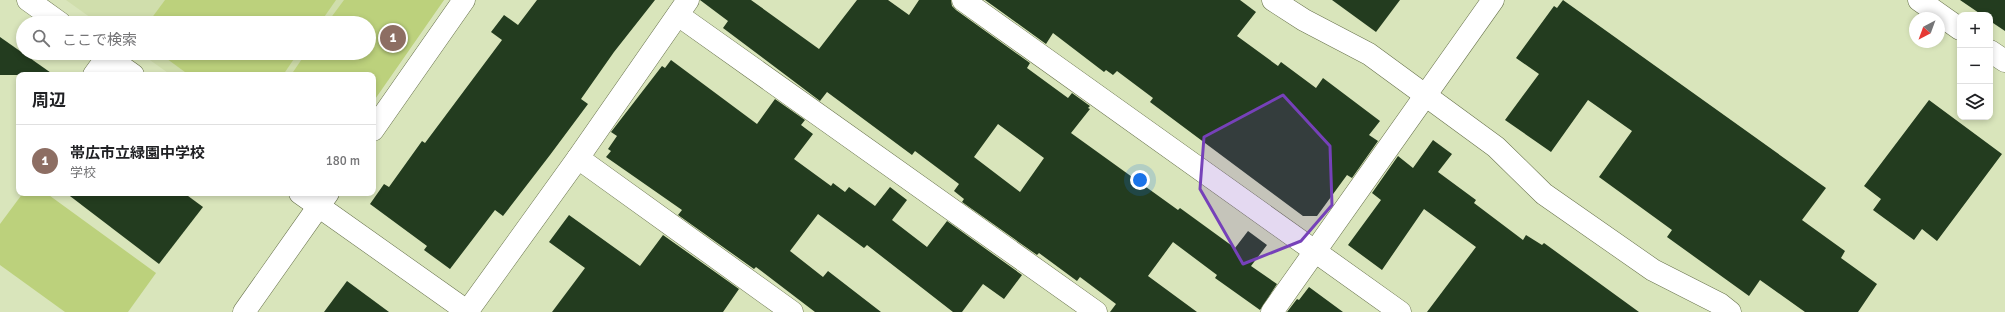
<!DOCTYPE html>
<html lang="ja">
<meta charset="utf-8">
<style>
:root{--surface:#fff;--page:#f2f2f2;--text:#202124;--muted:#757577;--line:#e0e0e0;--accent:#d93025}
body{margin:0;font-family:Signika,"Noto Sans JP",sans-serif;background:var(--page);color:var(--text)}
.controls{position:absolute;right:12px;top:12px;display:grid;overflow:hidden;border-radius:8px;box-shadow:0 2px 6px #0003}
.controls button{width:36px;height:36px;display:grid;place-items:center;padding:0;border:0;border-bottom:1px solid var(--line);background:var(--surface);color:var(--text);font:20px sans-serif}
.compass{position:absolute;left:1909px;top:12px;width:36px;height:36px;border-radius:50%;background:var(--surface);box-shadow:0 2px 6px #0003;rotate:221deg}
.you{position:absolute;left:1140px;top:180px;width:14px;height:14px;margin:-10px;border:3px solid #fff;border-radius:50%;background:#1a73e8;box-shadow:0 0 0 6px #1a73e833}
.badge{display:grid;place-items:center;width:26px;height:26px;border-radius:50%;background:var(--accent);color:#fff;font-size:13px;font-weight:700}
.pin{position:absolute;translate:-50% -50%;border:2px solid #fff;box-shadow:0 1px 4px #0006}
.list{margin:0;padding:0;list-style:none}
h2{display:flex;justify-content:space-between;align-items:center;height:52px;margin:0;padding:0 16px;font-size:17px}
h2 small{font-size:13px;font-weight:400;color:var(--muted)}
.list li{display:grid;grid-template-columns:26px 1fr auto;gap:12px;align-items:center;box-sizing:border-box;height:72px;padding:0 16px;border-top:1px solid var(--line)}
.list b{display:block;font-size:15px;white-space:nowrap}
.list p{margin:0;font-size:13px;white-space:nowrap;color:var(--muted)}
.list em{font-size:13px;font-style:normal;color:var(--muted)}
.icon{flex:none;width:22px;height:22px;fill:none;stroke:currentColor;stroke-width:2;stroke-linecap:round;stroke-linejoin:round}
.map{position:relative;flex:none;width:2005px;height:312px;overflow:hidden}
.search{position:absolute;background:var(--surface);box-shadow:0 2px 6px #0003;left:16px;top:16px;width:360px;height:44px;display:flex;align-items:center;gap:10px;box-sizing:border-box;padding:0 14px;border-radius:22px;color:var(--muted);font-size:15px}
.panel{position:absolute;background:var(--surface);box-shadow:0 2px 6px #0003;left:16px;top:72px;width:360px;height:124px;border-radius:8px}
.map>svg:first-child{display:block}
.built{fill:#d0deac}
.green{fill:#bcd17c}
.building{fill:#233c1f;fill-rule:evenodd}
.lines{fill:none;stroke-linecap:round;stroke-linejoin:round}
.minor-casing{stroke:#68724c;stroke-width:23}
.minor{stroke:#fff;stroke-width:22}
.marked{fill:#7641b9;fill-opacity:0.2;stroke:#7641b9;stroke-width:3;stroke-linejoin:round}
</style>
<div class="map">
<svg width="2005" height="312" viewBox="0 0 2005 312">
<rect width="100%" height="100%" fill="#d9e5bb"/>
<!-- built -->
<path class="built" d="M 66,0 L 444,0 L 373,102 L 373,75 L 171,75 L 140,53 L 369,53 L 369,23 L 98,23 Z"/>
<!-- green -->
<g class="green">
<path d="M 165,0 L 336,0 L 320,23 L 148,23 Z"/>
<path d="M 344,0 L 444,0 L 373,102 L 373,75 L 291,75 L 306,53 L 369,53 L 369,23 L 327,23 Z"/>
<path d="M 159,53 L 298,53 L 283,75 L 189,75 Z"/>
<path d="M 23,193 L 46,193 L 156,273 L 128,312 L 65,312 L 0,265 L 0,224 Z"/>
</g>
<!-- building -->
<g class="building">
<path d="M 537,0 L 655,0 L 614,52 L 581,99 L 588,104 L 550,155 L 503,216 L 495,210 L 450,269 L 424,250 L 427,246 L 370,204 L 384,184 L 389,187 L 422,141 L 425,143 L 502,40 L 491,32 L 504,15 L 518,25 Z"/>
<path d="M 700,0 L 751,0 L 819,49 L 857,0 L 888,0 L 909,15 L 919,0 L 951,0 L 952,6 L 956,10 L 1030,63 L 1027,68 L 1068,98 L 1072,93 L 1090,106 L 1088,108 L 1090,109 L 1071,133 L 1178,210 L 1180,208 L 1235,248 L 1248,231 L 1267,245 L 1251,266 L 1277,284 L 1260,310 L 1215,278 L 1217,275 L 1173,242 L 1148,276 L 1197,312 L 1110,312 L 1116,304 L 1080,277 L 1077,281 L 1039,253 L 1037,255 L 962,202 L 964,199 L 954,191 L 959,184 L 915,151 L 912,155 L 827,92 L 820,101 L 723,28 L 728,21 ZM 998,124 L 1044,158 L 1020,192 L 974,157 Z"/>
<path d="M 985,0 L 1240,0 L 1256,12 L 1237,36 L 1278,66 L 1281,62 L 1316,88 L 1323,78 L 1380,121 L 1369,135 L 1378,141 L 1352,178 L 1347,175 L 1317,216 L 1303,216 L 1150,102 L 1153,98 L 1117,71 L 1113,75 L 1106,70 L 1104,72 L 1053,33 L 1046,44 Z"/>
<path d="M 1332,0 L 1400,0 L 1376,32 Z"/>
<path d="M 1563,0 L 1826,188 L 1802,220 L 1845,251 L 1841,258 L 1877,284 L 1858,312 L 1805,312 L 1760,280 L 1749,296 L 1667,237 L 1672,230 L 1599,177 L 1632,131 L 1588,100 L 1551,152 L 1505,120 L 1539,74 L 1516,58 L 1554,6 L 1557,8 Z"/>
<path d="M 1960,0 L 2005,0 L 2005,31 L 1990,21 L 1990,15 L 1982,15 Z"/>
<path d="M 0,37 L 54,75 L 0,75 Z"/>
<path d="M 671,60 L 757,124 L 775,99 L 805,120 L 801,125 L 813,134 L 794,159 L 831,186 L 833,183 L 845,192 L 849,187 L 875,206 L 890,187 L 907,200 L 892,220 L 927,247 L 947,221 L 1022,275 L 1004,299 L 983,284 L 962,312 L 953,312 L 867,245 L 864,248 L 818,214 L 790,251 L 823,277 L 828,271 L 881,312 L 815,312 L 756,267 L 754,269 L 678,215 L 682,210 L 606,157 L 611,151 L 608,149 L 617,136 L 611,132 L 662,66 L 665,68 Z"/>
<path d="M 1929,100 L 2002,154 L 1937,241 L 1922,229 L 1914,240 L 1873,210 L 1881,199 L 1864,186 Z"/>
<path d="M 1433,140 L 1452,154 L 1438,172 L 1476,200 L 1474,203 L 1523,240 L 1526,235 L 1542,245 L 1544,243 L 1639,312 L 1427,312 L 1476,247 L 1424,209 L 1382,270 L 1348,245 L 1381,200 L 1372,193 L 1398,156 L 1413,168 Z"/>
<path d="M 66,193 L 184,193 L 203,207 L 159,264 Z"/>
<path d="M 569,215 L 640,266 L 663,235 L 739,289 L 723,312 L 552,312 L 585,268 L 549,242 Z"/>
<path d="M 347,281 L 389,312 L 324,312 Z"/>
<path d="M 1309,287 L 1343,312 L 1287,312 L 1297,299 L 1299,300 Z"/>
</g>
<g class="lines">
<defs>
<g id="minor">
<path d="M 28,0 L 60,23"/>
<path d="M 963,0 L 1400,312"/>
<path d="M 1273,0 L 1304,20 L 1369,54 L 1496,147 L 1544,194 L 1653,270 L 1720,304 L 1730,312"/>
<path d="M 1919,0 L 1960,29"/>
<path d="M 678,15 L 1096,312"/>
<path d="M 1990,51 L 2005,61"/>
<path d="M 102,53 L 133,75"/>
<path d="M 94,75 L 107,57"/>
<path d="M 373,130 L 464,0"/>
<path d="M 578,158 L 792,312"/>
<path d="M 300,193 L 468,312"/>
<path d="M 244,312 L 328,193"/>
<path d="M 467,312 L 578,158 L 688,0"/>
<path d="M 1272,312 L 1493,0"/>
</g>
</defs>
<!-- minor casing -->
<use href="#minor" class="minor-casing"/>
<!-- minor -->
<use href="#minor" class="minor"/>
</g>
<!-- marked area -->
<path class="marked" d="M 1283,95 L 1330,146 L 1332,205 L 1301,241 L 1243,264 L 1200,189 L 1204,137 Z"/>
</svg>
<div class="controls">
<button>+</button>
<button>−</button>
<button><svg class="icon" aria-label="layers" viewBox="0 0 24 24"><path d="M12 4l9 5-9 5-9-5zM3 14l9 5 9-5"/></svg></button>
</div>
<svg class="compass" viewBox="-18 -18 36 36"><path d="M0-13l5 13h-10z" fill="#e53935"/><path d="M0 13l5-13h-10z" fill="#757577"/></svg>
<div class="you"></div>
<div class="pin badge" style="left:393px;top:38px;background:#8d6e63">1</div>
<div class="search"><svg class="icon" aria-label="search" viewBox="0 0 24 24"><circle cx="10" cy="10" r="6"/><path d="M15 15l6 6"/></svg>ここで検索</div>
<section class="panel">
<h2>周辺<small></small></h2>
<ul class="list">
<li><span class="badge" style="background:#8d6e63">1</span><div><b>帯広市立緑園中学校</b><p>学校</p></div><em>180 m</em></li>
</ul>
</section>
</div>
